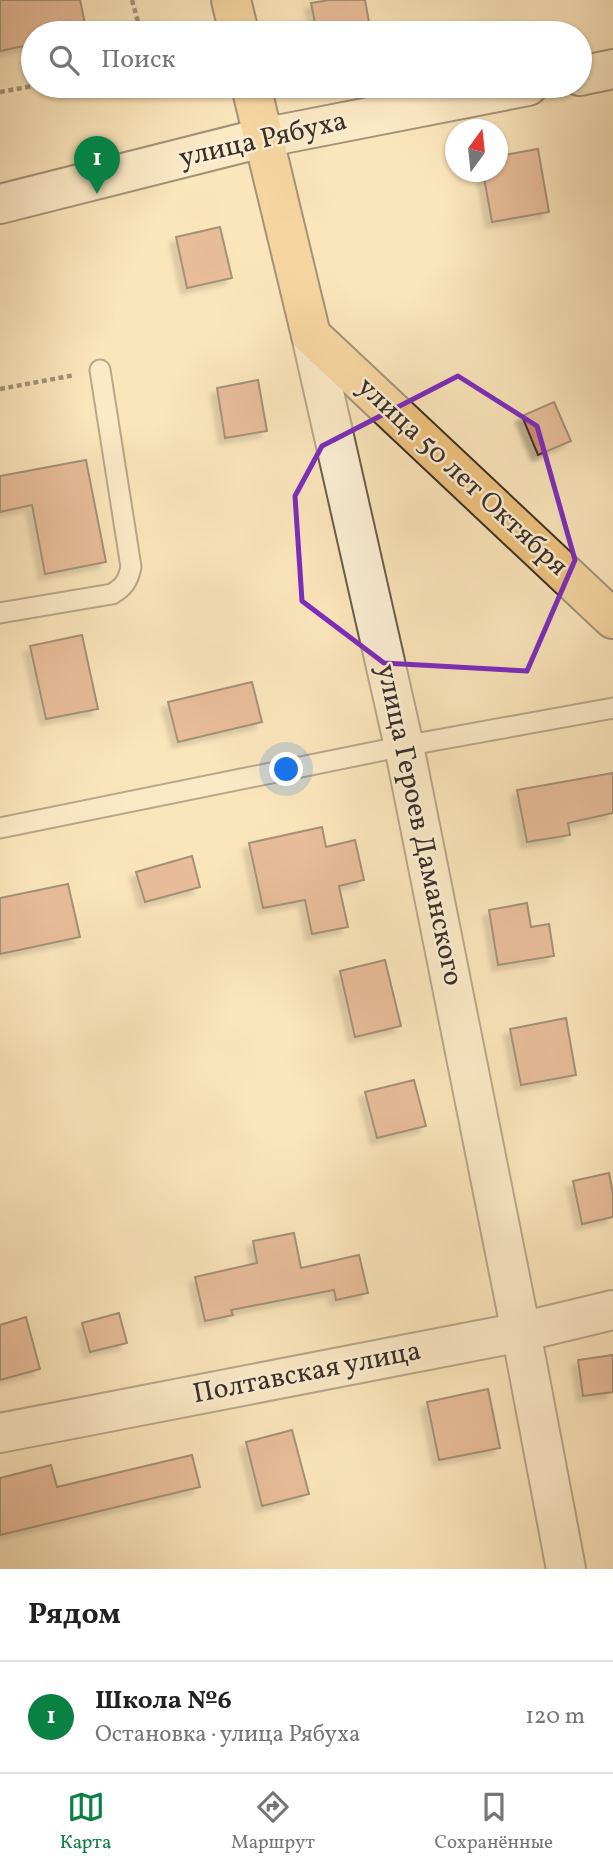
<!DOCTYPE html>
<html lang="ru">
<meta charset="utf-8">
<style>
:root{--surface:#fff;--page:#f2f2f2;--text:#222;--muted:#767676;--line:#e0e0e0;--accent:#0b8043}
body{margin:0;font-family:Vollkorn,serif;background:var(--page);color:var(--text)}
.compass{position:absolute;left:445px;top:119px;width:63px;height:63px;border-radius:50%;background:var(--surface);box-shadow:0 2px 5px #0004;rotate:15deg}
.you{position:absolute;left:287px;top:770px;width:24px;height:24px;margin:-18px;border:5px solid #fff;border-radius:50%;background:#1a73e8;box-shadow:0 0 0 10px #1a73e833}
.badge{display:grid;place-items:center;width:46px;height:46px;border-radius:50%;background:var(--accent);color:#fff;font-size:23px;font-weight:700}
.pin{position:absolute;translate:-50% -58px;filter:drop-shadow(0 2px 4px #0008)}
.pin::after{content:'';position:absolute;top:37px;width:24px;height:21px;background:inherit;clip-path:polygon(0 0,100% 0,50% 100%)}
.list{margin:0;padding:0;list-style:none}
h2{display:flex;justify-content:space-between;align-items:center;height:91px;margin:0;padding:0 28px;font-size:30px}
h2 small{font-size:23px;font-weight:400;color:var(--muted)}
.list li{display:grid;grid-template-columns:46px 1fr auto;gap:21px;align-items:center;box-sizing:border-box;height:112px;padding:0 28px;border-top:2px solid var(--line)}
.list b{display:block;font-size:26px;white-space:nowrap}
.list p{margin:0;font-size:23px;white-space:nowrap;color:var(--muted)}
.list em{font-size:23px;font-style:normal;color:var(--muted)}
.icon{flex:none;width:38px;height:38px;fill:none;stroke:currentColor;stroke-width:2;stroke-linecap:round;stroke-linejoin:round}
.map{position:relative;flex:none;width:613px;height:1569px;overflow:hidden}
.search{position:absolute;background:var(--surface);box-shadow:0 2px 5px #0004;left:21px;right:21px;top:21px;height:77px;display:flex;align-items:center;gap:18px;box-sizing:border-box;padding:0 24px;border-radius:38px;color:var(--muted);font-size:26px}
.sheet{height:203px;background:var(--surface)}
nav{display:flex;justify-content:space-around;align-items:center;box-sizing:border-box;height:98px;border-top:2px solid var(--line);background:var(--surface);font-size:19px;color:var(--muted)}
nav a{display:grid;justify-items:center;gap:4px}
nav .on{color:var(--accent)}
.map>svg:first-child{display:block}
.building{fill:#d28c71;stroke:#3b2f28;stroke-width:2;filter:url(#shadow)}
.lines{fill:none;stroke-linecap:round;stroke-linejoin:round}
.service-casing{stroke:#6b5c4d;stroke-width:23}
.minor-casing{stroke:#6b5c4d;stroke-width:42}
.secondary-casing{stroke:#3b2f28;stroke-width:42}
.primary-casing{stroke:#3b2f28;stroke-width:42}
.path{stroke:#3b2f28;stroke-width:4.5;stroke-dasharray:5 3.5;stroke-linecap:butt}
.service{stroke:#fceed3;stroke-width:19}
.minor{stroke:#fceed3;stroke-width:38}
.secondary{stroke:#fceed3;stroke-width:38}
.primary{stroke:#eec27e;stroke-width:38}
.marked{fill:none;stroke:#7b2cbf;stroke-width:5;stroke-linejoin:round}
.labels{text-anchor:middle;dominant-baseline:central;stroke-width:5;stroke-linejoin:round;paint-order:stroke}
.street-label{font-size:28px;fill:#3b2f28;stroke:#fceed3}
</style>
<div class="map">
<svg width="613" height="1569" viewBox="0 0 613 1569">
<defs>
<filter id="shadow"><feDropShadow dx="-6" dy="6" stdDeviation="2" flood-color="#0004"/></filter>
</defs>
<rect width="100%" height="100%" fill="#fbe5bb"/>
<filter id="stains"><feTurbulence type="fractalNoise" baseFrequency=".00286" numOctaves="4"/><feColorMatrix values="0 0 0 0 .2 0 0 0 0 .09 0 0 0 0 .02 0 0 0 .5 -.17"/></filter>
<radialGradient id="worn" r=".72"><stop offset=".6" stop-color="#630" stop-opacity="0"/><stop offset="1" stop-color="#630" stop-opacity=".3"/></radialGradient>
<!-- building -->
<g class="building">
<path d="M 0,0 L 80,0 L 87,33 L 33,33 L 33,44 L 0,51 Z"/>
<path d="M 329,0 L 365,0 L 371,33 L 317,33 L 311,3 Z"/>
<path d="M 538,149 L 549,212 L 492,222 L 483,172 L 498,172 L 498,156 Z"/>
<path d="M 220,227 L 232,278 L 187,288 L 176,237 Z"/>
<path d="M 258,380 L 267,431 L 225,438 L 217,388 Z"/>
<path d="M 554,402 L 571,441 L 538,455 L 522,416 Z"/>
<path d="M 86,460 L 106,562 L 45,574 L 32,505 L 0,512 L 0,476 Z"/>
<path d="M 82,635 L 98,709 L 46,719 L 30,646 Z"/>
<path d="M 252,682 L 262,722 L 178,742 L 168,702 Z"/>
<path d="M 613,773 L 613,813 L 568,823 L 570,835 L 527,842 L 517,790 Z"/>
<path d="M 322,827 L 326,847 L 355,840 L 364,880 L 339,886 L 348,927 L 312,934 L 305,900 L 263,908 L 249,843 Z"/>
<path d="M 192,856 L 200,887 L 145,902 L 136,872 Z"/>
<path d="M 68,884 L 80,937 L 0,954 L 0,898 Z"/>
<path d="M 527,903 L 531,927 L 549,924 L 554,956 L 498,965 L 489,910 Z"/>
<path d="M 385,960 L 401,1026 L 355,1037 L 340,971 Z"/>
<path d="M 566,1018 L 576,1075 L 521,1085 L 510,1029 Z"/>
<path d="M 414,1080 L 426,1126 L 377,1138 L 365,1092 Z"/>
<path d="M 609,1173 L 613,1194 L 613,1217 L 582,1224 L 573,1181 Z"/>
<path d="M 294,1233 L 301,1268 L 359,1255 L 368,1293 L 336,1300 L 334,1290 L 231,1310 L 233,1315 L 205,1321 L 195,1277 L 257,1263 L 253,1241 Z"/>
<path d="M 119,1313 L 127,1343 L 90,1352 L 82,1323 Z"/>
<path d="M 26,1317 L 40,1369 L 0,1380 L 0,1325 Z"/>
<path d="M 613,1355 L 613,1392 L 583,1396 L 578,1360 Z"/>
<path d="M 488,1389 L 500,1448 L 439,1460 L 427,1402 Z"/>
<path d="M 292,1430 L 309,1494 L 262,1506 L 246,1442 Z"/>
<path d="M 192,1455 L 200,1487 L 0,1535 L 0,1478 L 51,1465 L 57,1487 Z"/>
</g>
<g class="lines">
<defs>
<g id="service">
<path d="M 0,613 L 112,594 C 124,587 128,581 131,567 L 100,370"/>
<path d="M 0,828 L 404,746 L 613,708"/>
</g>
<g id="minor">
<path d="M 311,335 L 404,746 L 521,1332 L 566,1569"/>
<path d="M 0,1433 L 521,1332 L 613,1310"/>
</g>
<g id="secondary">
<path d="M 580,76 L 613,69"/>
<path d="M 0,204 L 262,138 L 528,86"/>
</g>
<g id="primary">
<path d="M 231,0 L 239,33"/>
<path d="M 251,86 L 311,335 L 613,619"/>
</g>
</defs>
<!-- service casing -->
<use href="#service" class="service-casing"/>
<!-- minor casing -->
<use href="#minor" class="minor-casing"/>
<!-- secondary casing -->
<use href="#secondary" class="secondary-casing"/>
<!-- primary casing -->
<use href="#primary" class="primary-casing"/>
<!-- path -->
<g class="path">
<path d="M 132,0 L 141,33"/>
<path d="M 0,92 L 33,86"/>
<path d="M 0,389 L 75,375"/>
</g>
<!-- service -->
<use href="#service" class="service"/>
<!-- minor -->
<use href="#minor" class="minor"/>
<!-- secondary -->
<use href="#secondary" class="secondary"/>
<!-- primary -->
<use href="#primary" class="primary"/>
</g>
<!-- marked area -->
<path d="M0 0H613V1569H0ZM 458,376 L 537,426 L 575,560 L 527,671 L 384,663 L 302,601 L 295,496 L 322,446 Z" fill="#fbe5bb" fill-opacity=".55" fill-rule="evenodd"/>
<path class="marked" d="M 458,376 L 537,426 L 575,560 L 527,671 L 384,663 L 302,601 L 295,496 L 322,446 Z"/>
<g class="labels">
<!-- street labels -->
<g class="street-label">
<text transform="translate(263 140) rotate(-13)">улица Рябуха</text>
<text transform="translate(462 477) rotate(43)">улица 50 лет Октября</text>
<text transform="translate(419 825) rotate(78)">улица Героев Даманского</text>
<text transform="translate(307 1373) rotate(-11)">Полтавская улица</text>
</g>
</g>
<rect width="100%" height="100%" filter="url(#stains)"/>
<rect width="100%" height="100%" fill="url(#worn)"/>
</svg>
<svg class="compass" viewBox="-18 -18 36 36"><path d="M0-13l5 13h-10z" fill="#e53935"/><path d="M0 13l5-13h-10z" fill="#767676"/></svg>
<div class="you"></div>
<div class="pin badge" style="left:97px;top:194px">1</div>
<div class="search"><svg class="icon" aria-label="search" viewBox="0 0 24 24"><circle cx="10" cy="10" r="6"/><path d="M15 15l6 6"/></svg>Поиск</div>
</div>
<section class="sheet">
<h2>Рядом<small></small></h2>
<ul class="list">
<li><span class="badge">1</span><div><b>Школа №6</b><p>Остановка · улица Рябуха</p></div><em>120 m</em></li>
</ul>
</section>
<nav>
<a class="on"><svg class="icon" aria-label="map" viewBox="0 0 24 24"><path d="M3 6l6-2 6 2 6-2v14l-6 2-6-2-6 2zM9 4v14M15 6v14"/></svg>Карта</a>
<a><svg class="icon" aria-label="directions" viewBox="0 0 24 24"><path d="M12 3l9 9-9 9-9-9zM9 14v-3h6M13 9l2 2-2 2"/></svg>Маршрут</a>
<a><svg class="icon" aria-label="saved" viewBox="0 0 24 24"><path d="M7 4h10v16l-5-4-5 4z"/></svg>Сохранённые</a>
</nav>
